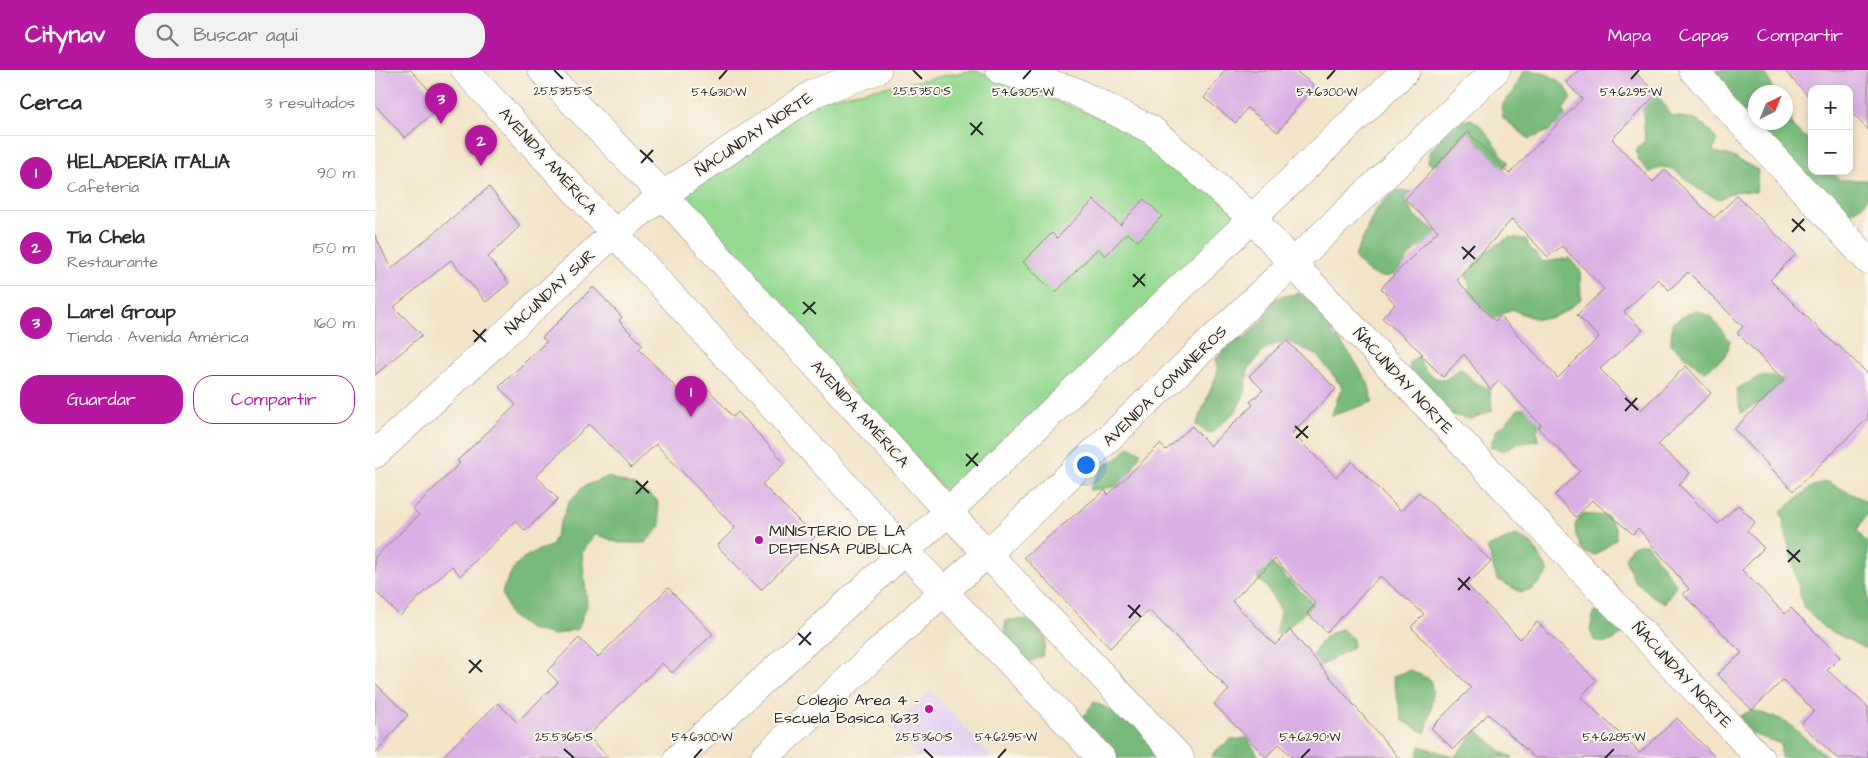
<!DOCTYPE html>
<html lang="es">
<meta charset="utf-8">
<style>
:root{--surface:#fff;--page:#f2f2f3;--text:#2b2b33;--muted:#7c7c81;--line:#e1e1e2;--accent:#b5179e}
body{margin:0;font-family:"Architects Daughter",sans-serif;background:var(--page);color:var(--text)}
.controls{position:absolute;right:15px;top:15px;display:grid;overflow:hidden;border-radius:10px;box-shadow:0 2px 8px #0003}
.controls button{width:45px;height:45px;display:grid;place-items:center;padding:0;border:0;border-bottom:1px solid var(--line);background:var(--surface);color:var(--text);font:25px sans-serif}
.compass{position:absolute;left:1373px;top:15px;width:45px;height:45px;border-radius:50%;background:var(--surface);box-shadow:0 2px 8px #0003;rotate:43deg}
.you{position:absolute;left:710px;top:394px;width:18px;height:18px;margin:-12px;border:4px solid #fff;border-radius:50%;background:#1a73e8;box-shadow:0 0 0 8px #1a73e833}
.badge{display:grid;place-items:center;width:32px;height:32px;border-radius:50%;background:var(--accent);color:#fff;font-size:16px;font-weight:700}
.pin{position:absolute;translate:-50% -41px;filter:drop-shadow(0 1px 2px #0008)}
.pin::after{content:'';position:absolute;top:26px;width:18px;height:15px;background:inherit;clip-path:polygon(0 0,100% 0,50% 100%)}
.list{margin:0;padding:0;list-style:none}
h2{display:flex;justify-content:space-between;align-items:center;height:65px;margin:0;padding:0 20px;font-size:21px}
h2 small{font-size:16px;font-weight:400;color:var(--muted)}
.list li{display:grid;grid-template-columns:32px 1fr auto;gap:15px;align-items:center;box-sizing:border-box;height:75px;padding:0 20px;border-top:1px solid var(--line)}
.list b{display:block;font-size:19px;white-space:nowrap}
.list p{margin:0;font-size:16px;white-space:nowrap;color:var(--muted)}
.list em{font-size:16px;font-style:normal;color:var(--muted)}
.actions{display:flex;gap:10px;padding:15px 20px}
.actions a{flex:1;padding:11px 0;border:1px solid var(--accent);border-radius:20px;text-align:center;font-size:18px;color:var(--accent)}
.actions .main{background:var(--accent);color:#fff}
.icon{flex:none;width:28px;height:28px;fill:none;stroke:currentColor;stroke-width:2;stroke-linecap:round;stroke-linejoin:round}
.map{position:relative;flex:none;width:1493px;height:688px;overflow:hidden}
header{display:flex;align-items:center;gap:30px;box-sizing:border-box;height:70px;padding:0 25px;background:var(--accent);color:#fff}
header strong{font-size:24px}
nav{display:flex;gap:28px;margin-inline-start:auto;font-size:18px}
.search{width:350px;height:45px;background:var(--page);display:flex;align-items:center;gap:12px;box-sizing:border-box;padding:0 18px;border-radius:20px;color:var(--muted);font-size:19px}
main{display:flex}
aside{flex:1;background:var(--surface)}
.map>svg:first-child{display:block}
.built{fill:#e5d3f1}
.green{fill:#95d991;stroke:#60825e}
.forest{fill:#78b97b;stroke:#527253}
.building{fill:#d9b0e4;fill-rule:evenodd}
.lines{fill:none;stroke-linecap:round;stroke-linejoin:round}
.street-casing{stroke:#8f887a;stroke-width:29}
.secondary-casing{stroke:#8f887a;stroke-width:29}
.street{stroke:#fff;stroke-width:28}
.secondary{stroke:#fff;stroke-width:28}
.ticks{fill:none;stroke:#2b2b2b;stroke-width:2}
.poi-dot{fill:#b5179e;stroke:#fbf7ec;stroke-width:2}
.labels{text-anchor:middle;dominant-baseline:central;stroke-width:4;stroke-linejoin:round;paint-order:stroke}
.street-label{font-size:16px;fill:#2b2b2b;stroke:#fbf7ec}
.poi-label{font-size:16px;fill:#2b2b2b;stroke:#fbf7ec;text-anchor:start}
.ticks-label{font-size:12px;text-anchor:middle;fill:#2b2b2b;stroke:#fbf7ec;stroke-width:4;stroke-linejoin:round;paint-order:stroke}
</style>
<header>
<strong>Citynav</strong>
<div class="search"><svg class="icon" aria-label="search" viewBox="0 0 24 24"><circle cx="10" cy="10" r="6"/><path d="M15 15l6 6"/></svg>Buscar aquí</div>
<nav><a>Mapa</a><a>Capas</a><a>Compartir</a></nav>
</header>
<main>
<aside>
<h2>Cerca<small>3 resultados</small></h2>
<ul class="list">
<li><span class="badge">1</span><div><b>HELADERÍA ITALIA</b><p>Cafetería</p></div><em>90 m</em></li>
<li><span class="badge">2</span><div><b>Tia Chela</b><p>Restaurante</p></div><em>150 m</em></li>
<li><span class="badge">3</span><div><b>Larel Group</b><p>Tienda · Avenida América</p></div><em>160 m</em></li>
</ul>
<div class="actions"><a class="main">Guardar</a><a>Compartir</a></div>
</aside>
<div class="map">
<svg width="1493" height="688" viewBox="0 0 1493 688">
<rect width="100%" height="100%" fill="#fbf7ec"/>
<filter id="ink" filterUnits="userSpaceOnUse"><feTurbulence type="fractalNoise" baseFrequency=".02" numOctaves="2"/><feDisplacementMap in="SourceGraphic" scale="10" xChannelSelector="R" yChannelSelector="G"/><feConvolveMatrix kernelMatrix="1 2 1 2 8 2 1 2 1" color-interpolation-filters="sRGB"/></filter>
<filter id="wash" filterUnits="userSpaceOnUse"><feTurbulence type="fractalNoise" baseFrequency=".0096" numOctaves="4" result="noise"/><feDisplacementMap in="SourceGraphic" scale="20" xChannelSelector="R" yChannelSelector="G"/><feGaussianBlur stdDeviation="1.12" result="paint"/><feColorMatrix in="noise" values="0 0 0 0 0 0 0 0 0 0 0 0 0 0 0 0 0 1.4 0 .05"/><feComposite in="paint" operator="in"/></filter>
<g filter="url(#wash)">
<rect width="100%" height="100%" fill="#f3e4c9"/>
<!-- built -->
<path class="built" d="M 556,621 L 618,688 L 544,688 L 516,657 Z"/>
<!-- green -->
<path class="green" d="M 599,0 L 773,66 L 869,148 L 576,427 L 300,124 L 442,30 Z"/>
<!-- forest -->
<g class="forest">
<path d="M 1149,0 C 1168,0 1190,9 1196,28 L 1188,40 L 1191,48 L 1188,60 L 1179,55 L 1174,61 L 1154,69 L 1128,48 L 1126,36 L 1138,23 Z"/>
<path d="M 1341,0 L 1389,0 L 1399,22 L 1380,22 L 1380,40 L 1365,42 L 1336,11 Z"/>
<path d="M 1282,24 L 1296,46 C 1320,48 1328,50 1342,71 L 1338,82 L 1356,86 L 1383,100 L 1381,122 L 1362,121 L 1345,129 C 1338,126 1329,123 1323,119 C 1309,110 1293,86 1275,103 L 1264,91 L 1261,80 L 1270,70 L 1268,38 Z"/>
<path d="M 1411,39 L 1414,39 L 1418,58 L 1437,72 L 1437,101 L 1456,101 L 1465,110 L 1493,110 C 1493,135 1491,134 1470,145 L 1444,128 L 1395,77 L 1374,51 L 1376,43 L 1380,41 L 1380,52 L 1410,52 Z"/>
<path d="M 1096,49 C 1115,60 1119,77 1133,92 L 1128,99 L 1093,62 L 1063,94 L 1057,95 L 1053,92 L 1054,83 L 1077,54 Z"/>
<path d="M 1023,120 L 1037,122 L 1030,129 L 1040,147 L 1069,166 C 1058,171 1046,175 1038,182 C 1033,187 1030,193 1026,198 C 1009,217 989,202 979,186 C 996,159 993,138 1023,120 Z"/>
<path d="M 1135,167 L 1151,169 L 1155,178 L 1168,192 L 1194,188 L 1205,200 L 1206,229 C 1180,251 1167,255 1137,239 L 1116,250 L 1090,233 L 1095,216 L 1091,207 C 1101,188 1116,177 1135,167 Z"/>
<path d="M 924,223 L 952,243 L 958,264 L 976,285 L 993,313 L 998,332 L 956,346 L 967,317 L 943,286 L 911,270 L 890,279 L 873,300 L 870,323 L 861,341 L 835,364 L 821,355 L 842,304 L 841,289 L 858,269 L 870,267 L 887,251 L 900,228 Z"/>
<path d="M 1320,240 L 1336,247 L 1355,271 L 1350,287 L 1329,302 L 1296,274 L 1297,253 Z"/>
<path d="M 1043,286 C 1048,300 1054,308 1070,310 L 1086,298 L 1099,312 L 1115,319 L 1117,341 L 1096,349 L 1070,343 L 1036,306 L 1034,292 Z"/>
<path d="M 1386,306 L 1398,306 L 1409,310 L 1403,322 L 1366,343 L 1361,319 Z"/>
<path d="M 1152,338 L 1165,350 L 1162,361 L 1163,371 L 1140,374 L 1129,381 L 1115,377 L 1122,359 L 1129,355 L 1143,339 Z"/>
<path d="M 753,377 L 766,382 C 748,417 753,416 714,420 L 727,397 L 744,387 Z"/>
<path d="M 233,407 L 260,416 L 282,430 L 286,456 L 270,473 L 244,473 L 221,464 L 207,483 L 212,535 L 203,559 L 179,565 L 154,559 L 135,545 L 127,522 C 140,491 145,486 176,476 L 194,432 L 209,416 Z"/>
<path d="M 1451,411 L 1493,432 L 1493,442 L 1482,460 L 1493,475 L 1493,577 L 1489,578 L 1448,557 L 1428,537 L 1406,442 L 1436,417 Z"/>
<path d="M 1207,444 L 1232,446 L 1241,459 L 1241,469 L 1221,485 L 1208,482 L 1201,465 L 1200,455 Z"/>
<path d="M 1141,465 L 1157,474 L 1174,502 L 1158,519 L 1145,522 L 1122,509 L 1112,477 Z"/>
<path d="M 1263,474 L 1272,474 L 1301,515 L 1290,533 L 1279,527 L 1259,510 L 1250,489 L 1256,477 Z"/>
<path d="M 890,487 L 939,534 L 906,564 L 900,563 L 906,541 L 891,516 L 883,510 L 883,500 Z"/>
<path d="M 1233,537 L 1252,560 C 1242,569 1233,576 1219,570 L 1215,560 L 1219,543 Z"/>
<path d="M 631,550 L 654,550 L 671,567 L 668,586 L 652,593 L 628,572 Z"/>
<path d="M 967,559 L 978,569 L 978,577 L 949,594 L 935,597 C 940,578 947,563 967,559 Z"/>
<path d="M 1035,600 L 1056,610 C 1059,628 1056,645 1050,663 L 1027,650 L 1018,606 Z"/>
<path d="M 719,632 L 752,648 L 791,688 L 738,688 L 704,653 Z"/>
<path d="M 1377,640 L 1409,650 L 1454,688 L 1406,688 L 1406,674 L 1375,663 L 1365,646 Z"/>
<path d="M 1102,660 L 1127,682 L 1138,688 L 1042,688 L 1045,676 L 1080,687 Z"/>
<path d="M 872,668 L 885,688 L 838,688 L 838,683 L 855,670 Z"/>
</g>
<g id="blocks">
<!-- building -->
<g class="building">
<path d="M 0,0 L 36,0 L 67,35 L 30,68 L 0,35 Z"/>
<path d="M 850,0 L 919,0 L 939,15 L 903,62 L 872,38 L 861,53 L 829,28 Z"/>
<path d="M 1204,0 L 1258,0 L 1282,24 L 1237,69 L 1278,112 L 1290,100 L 1339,148 L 1362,126 L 1421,184 L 1395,210 L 1461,276 L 1463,275 L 1493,304 L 1493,348 L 1418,421 L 1359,359 L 1409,310 L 1362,263 L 1368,257 L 1313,202 L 1294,220 L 1283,209 L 1249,242 L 1268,260 L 1225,299 L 1266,340 L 1311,296 L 1336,323 L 1283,375 L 1315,403 L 1304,415 L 1343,454 L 1363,435 L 1380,452 L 1372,461 L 1389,478 L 1367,500 L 1410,544 L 1416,538 L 1465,587 L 1452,600 L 1493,637 L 1493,688 L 1462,688 L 1426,654 L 1439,641 L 1408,610 L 1377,640 L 1342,604 L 1367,583 L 1308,524 L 1314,519 L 1263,458 L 1258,464 L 1217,430 L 1201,447 L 1180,425 L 1205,401 L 1163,358 L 1166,355 L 1124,311 L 1115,319 L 1089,284 L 1068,307 L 1046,285 L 1048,284 L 1007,248 L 1020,234 L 1006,218 L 1063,161 L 1030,129 L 1093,62 L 1134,104 L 1207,29 L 1191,12 ZM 1137,149 L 1173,187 L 1187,176 L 1229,219 L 1202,245 L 1224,267 L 1183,308 L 1125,246 L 1120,251 L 1082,210 Z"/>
<path d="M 1409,0 L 1493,0 L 1493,60 L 1474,40 L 1474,19 L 1437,19 L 1437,30 Z"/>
<path d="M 114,117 L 145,156 L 113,187 L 134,213 L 111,232 L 76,190 L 19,237 L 47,265 L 0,305 L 0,165 L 16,199 Z"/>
<path d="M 769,129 L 787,146 L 763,171 L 752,163 L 730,186 L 723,178 L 680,223 L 648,192 L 677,163 L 682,168 L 719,130 L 745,155 Z"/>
<path d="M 218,217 L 247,247 L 244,251 L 268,275 L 264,279 L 312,329 L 329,314 L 358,347 L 363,342 L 410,393 L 387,414 L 440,467 L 386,520 L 342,476 L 360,458 L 281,374 L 256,398 L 214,354 L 161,406 L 183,429 L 150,461 L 141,451 L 85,506 L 77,496 L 25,546 L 0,521 L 0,487 L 44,445 L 38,439 L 85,393 L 82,391 L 141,335 L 124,317 L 172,271 L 167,268 Z"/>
<path d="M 911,270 L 961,319 L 917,363 L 961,407 L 977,392 L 1026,441 L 1044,422 L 1116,491 L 1092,515 L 1145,569 L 1162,552 L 1221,610 L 1206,627 L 1265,683 L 1302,648 L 1341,688 L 1160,688 L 1113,644 L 1078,679 L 1056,658 L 1096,618 L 1036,557 L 1049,544 L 1005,506 L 952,562 L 932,543 L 941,534 L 900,489 L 857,531 L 900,575 L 915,560 L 1024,688 L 918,688 L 904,674 L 891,687 L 839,634 L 854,620 L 774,540 L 735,578 L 649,487 L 730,420 L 733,425 L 785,374 L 791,380 L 817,356 L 835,376 L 878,335 L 875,332 L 888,320 L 874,306 Z"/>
<path d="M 293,518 L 338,564 L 297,603 L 287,593 L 213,666 L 234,688 L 66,688 L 123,633 L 142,652 L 183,612 L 172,601 L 204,568 L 223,587 Z"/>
<path d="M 0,613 L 33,645 L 0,683 Z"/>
</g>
</g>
</g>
<g filter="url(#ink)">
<use href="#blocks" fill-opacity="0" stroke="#8f887a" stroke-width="1"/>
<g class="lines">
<defs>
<g id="street">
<path d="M 625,0 L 697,20 L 777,60 L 878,149 L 918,194 L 1385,688"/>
<path d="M 1318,0 L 1493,190"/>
<path d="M 0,384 L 238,164 L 288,125 L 439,23 L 502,0"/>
<path d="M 303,688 L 573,442 L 1031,0"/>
<path d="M 389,688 L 569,521 L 613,483 L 1121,0"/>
</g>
<g id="secondary">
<path d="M 90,0 L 530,481 L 726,688"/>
<path d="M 167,0 L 288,125 L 573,442 L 805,688"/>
</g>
</defs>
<!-- street casing -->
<use href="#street" class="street-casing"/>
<!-- secondary casing -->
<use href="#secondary" class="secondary-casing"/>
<!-- street -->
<use href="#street" class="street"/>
<!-- secondary -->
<use href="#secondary" class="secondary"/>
</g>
</g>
<!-- ticks -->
<path class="ticks" d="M 179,0 L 188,9M 538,0 L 547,9M 344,9 L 352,0M 648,9 L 656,0M 952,9 L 960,0M 1256,9 L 1264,0M 595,53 L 608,65M 596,65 L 607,52M 265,80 L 278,92M 266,93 L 278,80M 1417,149 L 1430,161M 1417,162 L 1429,149M 1087,177 L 1100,189M 1088,189 L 1100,176M 758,204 L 770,216M 758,217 L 770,204M 428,232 L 441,244M 428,244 L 440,232M 98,260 L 111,272M 99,272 L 111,259M 1250,328 L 1263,340M 1250,341 L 1262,328M 920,356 L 933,368M 921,368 L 933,356M 591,384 L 603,396M 591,396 L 603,383M 261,411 L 274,423M 261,424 L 273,411M 1412,480 L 1425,492M 1413,492 L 1425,480M 1083,508 L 1095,520M 1083,520 L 1095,507M 753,535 L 766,547M 754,548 L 765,535M 423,563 L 436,575M 424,575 L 436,562M 94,590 L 107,602M 94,603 L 106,590M 189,679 L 199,688M 549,679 L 558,688M 319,688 L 327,679M 623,688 L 631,679M 926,688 L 935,679M 1230,688 L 1239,679"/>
<!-- markers -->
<g class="poi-dot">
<circle cx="384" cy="470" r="5"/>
<circle cx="554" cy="639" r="5"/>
</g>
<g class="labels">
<!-- street labels -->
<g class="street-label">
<text transform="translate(379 64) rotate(-34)">ÑACUNDAY NORTE</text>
<text transform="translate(173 91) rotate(48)">AVENIDA AMÉRICA</text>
<text transform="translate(175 222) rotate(-43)">ŃACUNDAY SUR</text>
<text transform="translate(1028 311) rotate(47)">ÑACUNDAY NORTE</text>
<text transform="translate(790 316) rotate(-44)">AVENIDA COMUNEROS</text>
<text transform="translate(485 344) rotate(48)">AVENIDA AMÉRICA</text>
<text transform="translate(1307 605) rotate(47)">ÑACUNDAY NORTE</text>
</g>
<!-- poi labels -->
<g class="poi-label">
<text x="394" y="461">MINISTERIO DE LA<tspan x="394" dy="18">DEFENSA PÚBLICA</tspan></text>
<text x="544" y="630" text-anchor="end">Colegio Area 4 -<tspan x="544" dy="18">Escuela Basica 1633</tspan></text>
</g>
</g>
<g class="ticks-label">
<text x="188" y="25">25.5355°S</text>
<text x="547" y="25">25.5350°S</text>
<text x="344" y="26">54.6310°W</text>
<text x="648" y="26">54.6305°W</text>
<text x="952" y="26">54.6300°W</text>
<text x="1256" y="26">54.6295°W</text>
<text x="327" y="671">54.6300°W</text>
<text x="631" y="671">54.6295°W</text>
<text x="935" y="671">54.6290°W</text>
<text x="1239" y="671">54.6285°W</text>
<text x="189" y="671">25.5365°S</text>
<text x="549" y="671">25.5360°S</text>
</g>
</svg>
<div class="controls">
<button>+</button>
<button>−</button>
</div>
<svg class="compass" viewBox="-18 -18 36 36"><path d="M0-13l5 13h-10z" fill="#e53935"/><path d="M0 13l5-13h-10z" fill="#7c7c81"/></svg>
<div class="you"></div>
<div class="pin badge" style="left:316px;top:347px">1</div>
<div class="pin badge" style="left:106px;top:96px">2</div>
<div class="pin badge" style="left:66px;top:54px">3</div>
</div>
</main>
